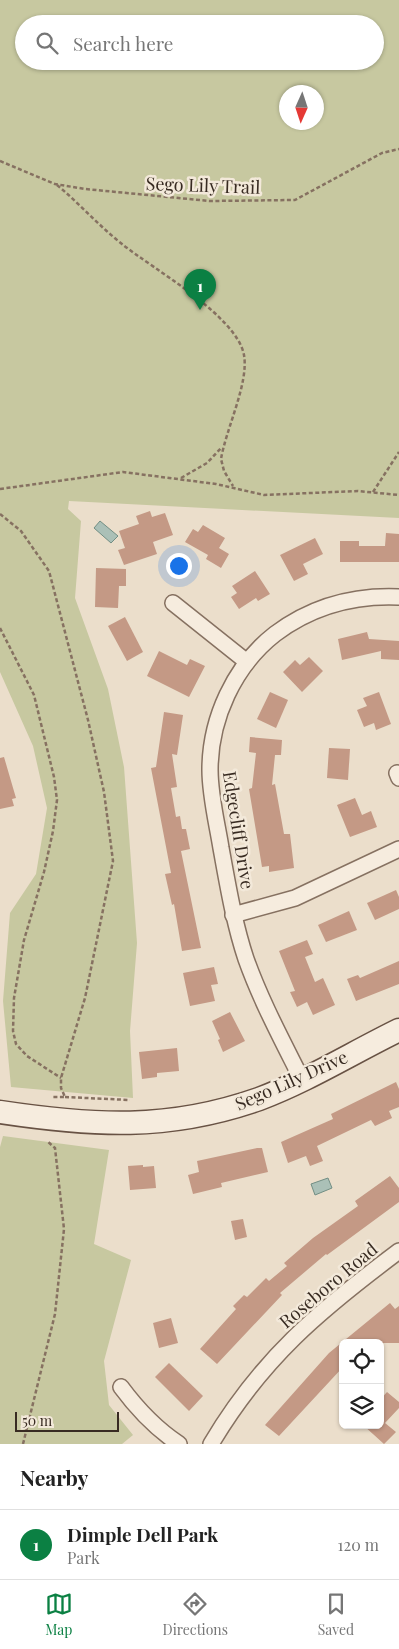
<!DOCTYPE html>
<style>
:root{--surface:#fff;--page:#f6f6f6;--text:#222;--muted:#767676;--line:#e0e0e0;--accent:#0b8043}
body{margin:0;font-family:"Playfair Display",serif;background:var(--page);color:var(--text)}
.controls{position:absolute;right:15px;bottom:15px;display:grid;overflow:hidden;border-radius:8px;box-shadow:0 1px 4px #0004}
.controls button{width:45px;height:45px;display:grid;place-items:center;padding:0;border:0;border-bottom:1px solid var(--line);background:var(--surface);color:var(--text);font:25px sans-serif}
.compass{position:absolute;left:279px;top:85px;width:45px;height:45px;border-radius:50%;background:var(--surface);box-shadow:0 1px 4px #0004;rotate:183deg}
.scale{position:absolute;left:15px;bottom:12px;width:104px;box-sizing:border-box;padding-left:5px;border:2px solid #382b22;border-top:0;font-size:14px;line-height:18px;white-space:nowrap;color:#382b22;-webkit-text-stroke:4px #f3e9da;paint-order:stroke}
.you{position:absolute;left:178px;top:565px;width:18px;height:18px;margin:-12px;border:4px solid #fff;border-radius:50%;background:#1a73e8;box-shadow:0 0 0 8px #1a73e833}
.badge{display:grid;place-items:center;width:32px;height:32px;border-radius:50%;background:var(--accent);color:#fff;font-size:16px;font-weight:700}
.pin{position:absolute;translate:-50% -41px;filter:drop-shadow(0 1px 2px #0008)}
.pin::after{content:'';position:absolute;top:26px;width:18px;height:15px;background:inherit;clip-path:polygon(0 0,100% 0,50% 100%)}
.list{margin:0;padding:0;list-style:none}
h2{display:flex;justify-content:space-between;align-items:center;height:65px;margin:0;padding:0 20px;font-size:21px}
h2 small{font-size:16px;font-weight:400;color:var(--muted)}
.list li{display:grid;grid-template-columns:32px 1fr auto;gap:15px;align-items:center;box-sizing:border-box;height:70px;padding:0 20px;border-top:1px solid var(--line)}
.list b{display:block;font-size:19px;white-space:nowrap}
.list p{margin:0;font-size:16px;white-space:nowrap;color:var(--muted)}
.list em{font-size:16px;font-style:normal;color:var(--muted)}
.icon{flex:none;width:28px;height:28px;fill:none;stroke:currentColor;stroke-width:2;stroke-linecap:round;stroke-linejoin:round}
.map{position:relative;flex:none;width:399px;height:1444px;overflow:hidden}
.search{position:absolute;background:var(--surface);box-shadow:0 1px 4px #0004;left:15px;right:15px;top:15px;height:55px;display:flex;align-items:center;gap:12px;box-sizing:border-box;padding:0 18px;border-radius:28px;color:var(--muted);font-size:19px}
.sheet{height:135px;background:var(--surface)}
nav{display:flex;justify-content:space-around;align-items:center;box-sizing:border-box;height:70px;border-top:1px solid var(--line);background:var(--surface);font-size:14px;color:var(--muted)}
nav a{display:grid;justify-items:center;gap:2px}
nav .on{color:var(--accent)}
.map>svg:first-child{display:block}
.green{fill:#c7c8a0;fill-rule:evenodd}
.water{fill:#abc0b7;stroke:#728e84}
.building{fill:#c49985}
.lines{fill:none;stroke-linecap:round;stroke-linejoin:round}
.street-casing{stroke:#867161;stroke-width:18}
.secondary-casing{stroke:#685244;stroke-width:25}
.path{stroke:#867161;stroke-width:2.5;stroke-dasharray:4 2.5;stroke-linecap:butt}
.street{stroke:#f6ecde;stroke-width:15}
.secondary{stroke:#f6ecde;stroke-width:22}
.labels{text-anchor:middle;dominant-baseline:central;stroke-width:5;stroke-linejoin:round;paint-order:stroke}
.street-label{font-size:18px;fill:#382b22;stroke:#f3e9da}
</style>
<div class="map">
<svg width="399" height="1444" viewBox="0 0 399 1444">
<rect width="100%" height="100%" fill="#ebdecb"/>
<!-- green -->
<g class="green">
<path d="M 0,0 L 399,0 L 399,518 L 69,501 L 68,509 L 81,521 L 75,598 L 108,689 L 124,767 L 137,943 L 130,1031 L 133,1098 L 11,1087 L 3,1001 L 10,913 L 36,874 L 47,808 L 33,746 L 0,672 ZM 24,24 L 375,24 L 375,61 L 24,61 ZM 286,92 L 316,92 L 316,122 L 286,122 Z"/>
<path d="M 3,1136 L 109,1150 L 94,1244 L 131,1260 L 104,1361 L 109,1405 L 133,1435 L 122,1444 L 0,1444 L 0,1147 Z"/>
</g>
<!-- water -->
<g class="water">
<path d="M 100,521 L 118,536 L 111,543 L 94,528 Z"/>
<path d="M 328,1178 L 332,1188 L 315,1195 L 311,1184 Z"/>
</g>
<!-- building -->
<g class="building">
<path d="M 150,511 L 152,517 L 165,513 L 173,535 L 153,542 L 157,554 L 124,565 L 118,550 L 125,548 L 119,531 L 139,524 L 136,516 Z"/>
<path d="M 203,525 L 225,538 L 219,548 L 229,554 L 221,568 L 206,559 L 208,555 L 185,542 L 193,529 L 198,532 Z"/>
<path d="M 386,533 L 399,534 L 399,562 L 340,562 L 340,541 L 359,541 L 359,546 L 385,546 Z"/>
<path d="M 315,538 L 323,554 L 303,564 L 308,574 L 294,581 L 280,555 Z"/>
<path d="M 96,568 L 126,569 L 126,586 L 119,586 L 118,608 L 95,607 Z"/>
<path d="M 255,571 L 270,594 L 258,601 L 256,598 L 239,609 L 231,597 L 237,593 L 232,586 Z"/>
<path d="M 125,617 L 143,652 L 127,661 L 108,626 Z"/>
<path d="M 367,632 L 369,639 L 399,641 L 399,660 L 381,659 L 381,651 L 342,660 L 338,639 Z"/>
<path d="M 159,651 L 187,665 L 190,659 L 205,666 L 189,697 L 147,676 Z"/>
<path d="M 309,657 L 323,671 L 302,692 L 283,672 L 295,660 L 300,665 Z"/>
<path d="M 270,692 L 288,700 L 276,728 L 257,719 Z"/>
<path d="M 379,692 L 391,724 L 376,730 L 374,723 L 364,727 L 357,710 L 367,706 L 363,698 Z"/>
<path d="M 164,712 L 183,715 L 177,755 L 172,754 L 177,787 L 171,788 L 176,817 L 180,816 L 182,829 L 186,829 L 190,849 L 181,851 L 201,948 L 182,951 L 174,904 L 172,905 L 165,874 L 171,873 L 151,768 L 156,767 Z"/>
<path d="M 250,737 L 282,740 L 281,755 L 275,755 L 272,785 L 275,784 L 284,834 L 290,834 L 294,868 L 269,872 L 269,866 L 262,867 L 249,789 L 252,788 L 256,753 L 249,752 Z"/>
<path d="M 329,748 L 350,749 L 348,780 L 327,778 Z"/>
<path d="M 4,757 L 16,798 L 12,799 L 14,806 L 0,809 L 0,758 Z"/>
<path d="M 355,798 L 362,815 L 371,811 L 377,827 L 350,837 L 337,805 Z"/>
<path d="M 396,890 L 399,897 L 399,909 L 375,920 L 367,903 Z"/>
<path d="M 349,911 L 357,930 L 326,942 L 318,925 Z"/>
<path d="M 307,940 L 313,954 L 305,957 L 315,982 L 323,978 L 335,1005 L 313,1015 L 307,1002 L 297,1007 L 290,992 L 295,991 L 279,951 Z"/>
<path d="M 399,961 L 399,984 L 356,1001 L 347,979 L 358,975 L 360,978 Z"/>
<path d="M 214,967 L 218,984 L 211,985 L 215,1001 L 190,1006 L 183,973 Z"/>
<path d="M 230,1012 L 245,1041 L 223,1052 L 218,1040 L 220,1039 L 212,1021 Z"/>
<path d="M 177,1048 L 179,1071 L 157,1073 L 157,1077 L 142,1079 L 139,1052 Z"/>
<path d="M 396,1082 L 399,1089 L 399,1107 L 389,1111 L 392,1118 L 375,1126 L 371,1120 L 317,1146 L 323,1161 L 310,1166 L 306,1156 L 288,1163 L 281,1142 L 333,1119 L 331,1114 Z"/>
<path d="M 257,1148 L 262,1148 L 268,1172 L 221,1183 L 222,1187 L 193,1194 L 188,1175 L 199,1172 L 197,1161 Z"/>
<path d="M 143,1165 L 143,1167 L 154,1166 L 156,1188 L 130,1190 L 128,1166 Z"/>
<path d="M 390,1176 L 399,1188 L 399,1202 L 327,1255 L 326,1254 L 280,1293 L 282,1295 L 217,1364 L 200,1349 L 236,1309 L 233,1306 L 244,1295 L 247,1297 L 266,1278 L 269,1281 L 287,1266 L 284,1263 L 313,1238 L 358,1206 L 355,1201 Z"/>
<path d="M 243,1219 L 247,1237 L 235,1240 L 231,1221 Z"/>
<path d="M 390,1303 L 395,1309 L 399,1306 L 399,1343 L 343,1343 L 343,1367 L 279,1436 L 265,1425 L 329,1353 Z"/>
<path d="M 171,1318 L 178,1343 L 159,1348 L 153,1323 Z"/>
<path d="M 169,1363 L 203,1396 L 189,1411 L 155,1377 Z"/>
<path d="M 387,1392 L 399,1402 L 399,1408 L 385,1423 L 396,1432 L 384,1444 L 363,1425 L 380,1425 L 380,1400 Z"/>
</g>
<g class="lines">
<defs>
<g id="street">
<path d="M 173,603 L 247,662"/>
<path d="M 397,773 L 399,778"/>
<path d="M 233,915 L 295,898 L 399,849"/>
<path d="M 302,1080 C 282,1040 261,1001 246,959 C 234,923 228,886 221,848 C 217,823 210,796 210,770 C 210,719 234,666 275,634 C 311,607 354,595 399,597"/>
<path d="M 121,1387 C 138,1410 155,1428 179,1444"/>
<path d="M 211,1444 C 262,1358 320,1310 399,1251"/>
</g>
<path id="secondary" d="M 0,1112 C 93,1126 168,1131 259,1099 C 307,1081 352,1053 399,1030"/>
</defs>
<!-- street casing -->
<use href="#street" class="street-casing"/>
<!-- secondary casing -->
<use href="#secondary" class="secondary-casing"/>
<!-- path -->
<g class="path">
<path d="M 0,161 L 55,184 L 85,189 L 210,201 L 295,200 L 382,153 L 399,149"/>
<path d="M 57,185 C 80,204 99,226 122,244 C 153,269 237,316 244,355 C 249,383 226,429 221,459 L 224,471 L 233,486"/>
<path d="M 181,478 L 207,463 L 222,447"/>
<path d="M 0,489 L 123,472 L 216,484 L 264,495 L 358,491 L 399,495"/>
<path d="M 373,492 L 399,452"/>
<path d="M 0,514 L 21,531 L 49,571 L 88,720 L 104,792 L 113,861 L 85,998 L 61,1078 L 61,1088 L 65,1097 L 52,1097"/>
<path d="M 0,628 L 34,695 L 54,777 L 57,800 L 53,831 L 44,872 L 24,940 L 14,998 L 13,1031 L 16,1044 L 27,1056 L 61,1078"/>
<path d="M 65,1097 L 130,1100"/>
<path d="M 23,1444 L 55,1314 L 64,1229 L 55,1148 L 47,1141"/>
</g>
<!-- street -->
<use href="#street" class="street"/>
<!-- secondary -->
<use href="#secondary" class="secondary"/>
</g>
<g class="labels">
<!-- street labels -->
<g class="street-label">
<text transform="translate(203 185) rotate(2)">Sego Lily Trail</text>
<text transform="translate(239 830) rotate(81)">Edgecliff Drive</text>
<text transform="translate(291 1080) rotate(-24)">Sego Lily Drive</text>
<text transform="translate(328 1285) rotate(-40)">Roseboro Road</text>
</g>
</g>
</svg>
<div class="controls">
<button><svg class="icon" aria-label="locate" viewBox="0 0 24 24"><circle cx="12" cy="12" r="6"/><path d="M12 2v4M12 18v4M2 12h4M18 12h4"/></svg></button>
<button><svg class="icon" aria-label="layers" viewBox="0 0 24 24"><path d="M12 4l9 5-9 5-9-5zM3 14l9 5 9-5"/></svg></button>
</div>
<svg class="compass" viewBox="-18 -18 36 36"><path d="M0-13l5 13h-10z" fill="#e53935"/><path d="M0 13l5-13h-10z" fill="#767676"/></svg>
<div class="scale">50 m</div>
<div class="you"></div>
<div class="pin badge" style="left:200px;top:310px">1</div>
<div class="search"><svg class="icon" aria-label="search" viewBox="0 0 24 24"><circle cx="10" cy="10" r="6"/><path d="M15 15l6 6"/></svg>Search here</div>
</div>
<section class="sheet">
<h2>Nearby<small></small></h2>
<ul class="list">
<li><span class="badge">1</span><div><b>Dimple Dell Park</b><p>Park</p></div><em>120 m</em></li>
</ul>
</section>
<nav>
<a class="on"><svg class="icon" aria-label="map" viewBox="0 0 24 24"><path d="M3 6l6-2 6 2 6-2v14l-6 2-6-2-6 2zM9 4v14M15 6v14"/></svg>Map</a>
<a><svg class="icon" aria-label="directions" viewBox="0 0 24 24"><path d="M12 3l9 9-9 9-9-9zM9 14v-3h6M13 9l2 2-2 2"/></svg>Directions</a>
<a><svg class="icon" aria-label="saved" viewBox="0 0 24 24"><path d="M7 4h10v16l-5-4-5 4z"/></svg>Saved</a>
</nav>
